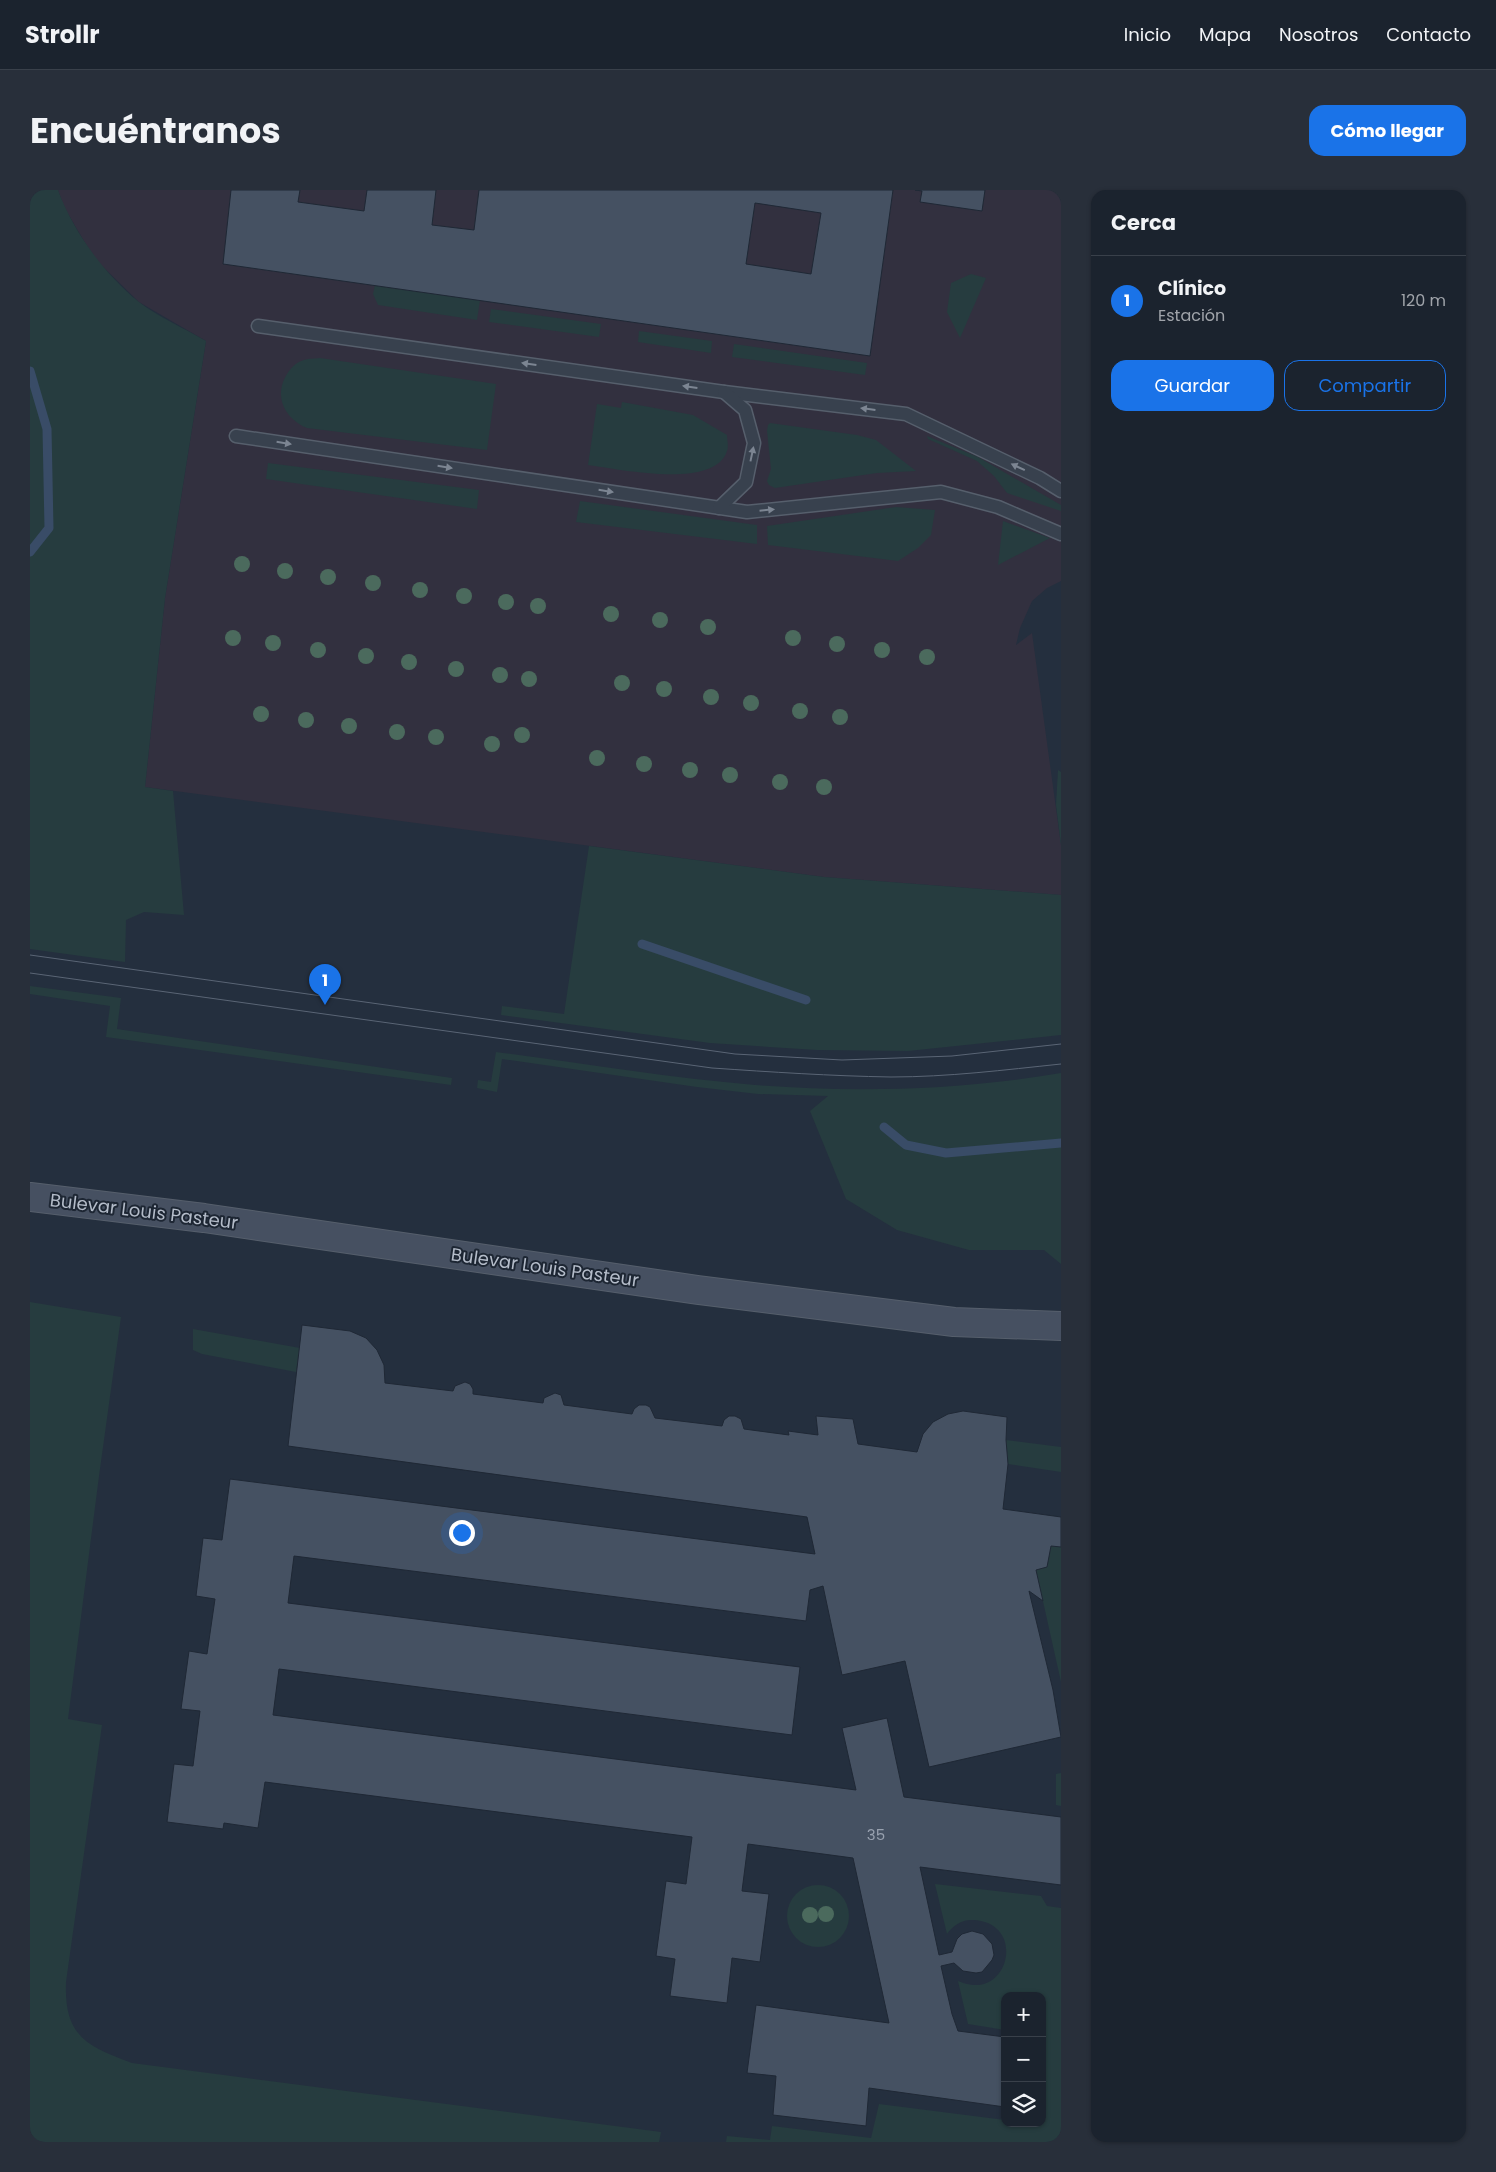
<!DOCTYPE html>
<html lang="es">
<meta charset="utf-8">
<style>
:root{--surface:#1b232e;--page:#282f3a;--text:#f1f3f6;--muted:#a0a4aa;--line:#39404a;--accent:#1a73e8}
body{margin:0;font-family:Poppins,sans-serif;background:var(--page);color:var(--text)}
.controls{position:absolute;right:15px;bottom:15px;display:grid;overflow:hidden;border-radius:10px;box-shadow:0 1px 4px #0004}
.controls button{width:45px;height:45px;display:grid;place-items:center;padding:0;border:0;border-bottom:1px solid var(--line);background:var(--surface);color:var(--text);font:25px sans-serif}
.you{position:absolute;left:431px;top:1342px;width:18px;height:18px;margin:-12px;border:4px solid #fff;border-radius:50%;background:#1a73e8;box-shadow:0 0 0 8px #1a73e833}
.badge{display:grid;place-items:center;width:32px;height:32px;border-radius:50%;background:var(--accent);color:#fff;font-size:16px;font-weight:700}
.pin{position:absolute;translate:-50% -41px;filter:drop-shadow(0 1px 2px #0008)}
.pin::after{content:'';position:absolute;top:26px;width:18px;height:15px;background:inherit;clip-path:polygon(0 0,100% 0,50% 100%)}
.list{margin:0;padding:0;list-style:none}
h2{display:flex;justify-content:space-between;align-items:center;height:65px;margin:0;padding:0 20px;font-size:21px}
h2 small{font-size:16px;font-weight:400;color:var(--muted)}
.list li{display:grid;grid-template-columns:32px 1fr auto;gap:15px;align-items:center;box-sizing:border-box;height:90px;padding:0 20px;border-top:1px solid var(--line)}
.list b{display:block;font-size:19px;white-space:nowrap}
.list p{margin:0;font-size:16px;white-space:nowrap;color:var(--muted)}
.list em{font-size:16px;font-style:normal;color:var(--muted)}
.actions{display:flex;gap:10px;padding:15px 20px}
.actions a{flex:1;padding:11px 0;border:1px solid var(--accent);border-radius:15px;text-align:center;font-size:18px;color:var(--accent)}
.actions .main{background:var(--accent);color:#fff}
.icon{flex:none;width:28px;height:28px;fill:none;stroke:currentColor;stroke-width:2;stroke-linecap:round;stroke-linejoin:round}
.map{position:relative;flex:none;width:1031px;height:1952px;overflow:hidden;border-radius:15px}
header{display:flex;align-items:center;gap:30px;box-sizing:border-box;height:70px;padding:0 25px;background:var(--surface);border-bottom:1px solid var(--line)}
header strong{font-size:24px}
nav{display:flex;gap:28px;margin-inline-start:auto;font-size:18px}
.intro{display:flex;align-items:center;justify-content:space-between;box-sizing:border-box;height:120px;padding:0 30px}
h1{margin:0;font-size:35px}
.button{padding:12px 22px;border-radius:15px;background:var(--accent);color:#fff;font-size:18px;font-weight:700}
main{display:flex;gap:30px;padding:0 30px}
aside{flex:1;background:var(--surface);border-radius:15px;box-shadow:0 1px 4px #0004}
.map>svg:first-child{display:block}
.medical{fill:#32303f}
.green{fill:#263c3f}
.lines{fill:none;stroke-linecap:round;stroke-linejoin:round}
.stream{stroke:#394c67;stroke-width:9}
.building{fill:#455162;stroke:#1f2835;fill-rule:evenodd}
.lane-casing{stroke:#565f6c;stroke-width:15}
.secondary-casing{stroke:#565f6c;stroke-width:30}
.lane{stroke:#38414e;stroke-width:12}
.secondary{stroke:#465061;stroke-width:28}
.tram{stroke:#5a6575;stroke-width:1}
.tree{fill:#4b6a5d}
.oneway{fill:#7c8592}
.labels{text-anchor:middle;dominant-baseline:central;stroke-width:4;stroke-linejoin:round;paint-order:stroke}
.number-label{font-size:15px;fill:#98a1af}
.street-label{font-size:18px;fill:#b4bcc9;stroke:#1d2633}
</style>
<header>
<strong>Strollr</strong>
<nav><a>Inicio</a><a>Mapa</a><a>Nosotros</a><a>Contacto</a></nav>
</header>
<div class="intro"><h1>Encuéntranos</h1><a class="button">Cómo llegar</a></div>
<main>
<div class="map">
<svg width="1031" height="1952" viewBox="0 0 1031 1952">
<rect width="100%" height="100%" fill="#242f3e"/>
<!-- medical -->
<path class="medical" d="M 28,0 L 1031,0 L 1031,391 L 1017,398 L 1002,411 L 990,438 L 986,455 L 1002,443 L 1031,655 L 1031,705 L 794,687 L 115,597 L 135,408 L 176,151 L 109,112 L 64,68 L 34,17 Z"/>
<!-- green -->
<g class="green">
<path d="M 0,0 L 28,0 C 43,41 74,84 109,112 C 128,127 154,138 176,151 L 135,408 L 115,597 L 143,601 L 154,725 L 114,722 L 96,730 L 95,772 L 0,759 Z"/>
<path d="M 941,84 L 956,88 L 930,148 L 917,122 L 921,93 Z"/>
<path d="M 345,95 L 450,110 L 447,130 L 348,115 L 343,104 Z"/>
<path d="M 461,119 L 571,134 L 569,147 L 459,132 Z"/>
<path d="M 609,141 L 682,151 L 681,163 L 608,152 Z"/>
<path d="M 704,154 L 837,173 L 835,185 L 702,167 Z"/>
<path d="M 290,168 L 466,194 L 457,260 L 277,238 C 255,229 243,206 257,184 C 261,178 266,172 274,170 C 279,168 285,169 290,168 Z"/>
<path d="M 592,212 L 663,225 L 697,245 C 697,250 699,257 697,261 C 685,300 588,279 558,275 L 567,214 L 591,218 Z"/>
<path d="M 740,233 L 827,245 L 846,250 L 886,281 L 847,283 L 745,298 L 739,295 L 737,291 L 741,279 L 737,241 L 738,235 Z"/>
<path d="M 897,246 L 948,267 L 1031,315 L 1031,321 L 977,303 L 964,286 L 947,271 L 898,249 Z"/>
<path d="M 238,273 L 449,300 L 447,319 L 236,289 Z"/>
<path d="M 550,311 L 727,335 L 727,354 L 546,332 Z"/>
<path d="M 866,317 L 905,320 L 901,345 L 888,358 L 868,371 L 738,355 L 737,336 Z"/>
<path d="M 973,331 L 1020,348 L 968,375 Z"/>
<path d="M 1028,580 L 1031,582 L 1031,655 L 1026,615 Z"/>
<path d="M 559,656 L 794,687 L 1031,705 L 1031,845 L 878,861 L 787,860 L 680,853 L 471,825 L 472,816 L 534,824 Z"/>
<path d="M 0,796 L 91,808 L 87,839 L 422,888 L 421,895 L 76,847 L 80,816 L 0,804 Z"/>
<path d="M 466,862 C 552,873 639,888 725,895 C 826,903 932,900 1031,883 L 1031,1074 L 1014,1060 L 939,1060 L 867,1040 L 816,1009 L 780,921 L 798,906 L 728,904 L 667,897 L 472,869 L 467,902 L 447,898 L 448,890 L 461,892 Z"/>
<path d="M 0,1112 L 91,1127 L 69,1286 L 38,1529 L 72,1535 L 36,1792 C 34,1846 56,1856 102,1873 L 631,1942 L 629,1952 L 0,1952 Z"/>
<path d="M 163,1139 L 270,1158 L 266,1182 L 172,1164 L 163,1160 Z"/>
<path d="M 976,1250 L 1031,1257 L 1031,1282 L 978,1274 Z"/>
<path d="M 1021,1356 L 1031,1357 L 1031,1492 L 1006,1380 L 1017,1377 Z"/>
<path d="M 1031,1583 L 1031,1616 L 1026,1615 L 1026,1584 Z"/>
<path d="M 905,1694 L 1011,1706 L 1017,1716 L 1031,1718 L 1031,1952 L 696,1952 L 697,1946 L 740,1950 L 742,1936 L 841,1948 L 849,1914 L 975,1930 L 975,1933 L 1012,1933 L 1012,1806 L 975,1806 L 975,1840 L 938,1834 L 928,1791 C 979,1814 998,1732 943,1730 C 933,1729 923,1735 917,1744 Z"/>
<circle cx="788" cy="1726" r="31"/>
</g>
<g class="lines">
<!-- stream -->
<g class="stream">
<path d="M 0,181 L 17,239 L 19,338 L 0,362"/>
<path d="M 612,754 L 776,810"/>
<path d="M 854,937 L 876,955 L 916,963 L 1031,953"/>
</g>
</g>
<!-- building -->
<g class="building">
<path d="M 201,0 L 270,0 L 268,12 L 334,21 L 337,0 L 406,0 L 402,35 L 444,40 L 449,0 L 863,0 L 840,166 L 193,74 ZM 725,13 L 791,23 L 781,84 L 716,74 Z"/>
<path d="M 885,0 L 955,0 L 952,21 L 890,12 L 892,1 Z"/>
<path d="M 272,1135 L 320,1141 L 336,1148 L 347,1160 L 354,1175 L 355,1193 L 423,1201 L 425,1196 L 435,1192 L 440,1194 L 443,1199 L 443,1204 L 513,1213 L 514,1208 L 525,1203 L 531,1205 L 534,1215 L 602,1224 L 604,1219 L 609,1215 L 616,1215 L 620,1217 L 625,1228 L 692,1236 L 694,1230 L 699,1226 L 705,1226 L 711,1229 L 714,1239 L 759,1245 L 758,1241 L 788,1245 L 786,1226 L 823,1229 L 828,1254 L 887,1262 L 893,1244 L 903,1232 L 918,1224 L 933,1221 L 977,1227 L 976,1250 L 978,1274 L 973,1319 L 1031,1327 L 1031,1357 L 1021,1356 L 1017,1377 L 1006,1380 L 1013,1411 L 999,1401 L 1023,1500 L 1031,1547 L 899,1577 L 875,1471 L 812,1485 L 793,1396 L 780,1400 L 776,1431 L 264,1366 L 258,1413 L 770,1477 L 762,1545 L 249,1479 L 243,1525 L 826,1600 L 812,1538 L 857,1528 L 874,1607 L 1031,1627 L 1031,1695 L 890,1677 L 909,1765 L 922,1762 L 927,1749 L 932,1744 L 942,1741 L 953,1744 L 962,1754 L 964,1765 L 962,1770 L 952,1782 L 946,1783 L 933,1781 L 924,1773 L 911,1776 L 922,1824 L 928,1841 L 975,1847 L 975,1917 L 839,1898 L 836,1936 L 743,1925 L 746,1886 L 717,1883 L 726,1815 L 859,1833 L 823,1668 L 718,1654 L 712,1701 L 739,1704 L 730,1772 L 702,1768 L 697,1813 L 640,1806 L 645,1769 L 626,1766 L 636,1691 L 656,1694 L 662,1647 L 235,1592 L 228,1638 L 194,1633 L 193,1639 L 137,1632 L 144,1574 L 163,1576 L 170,1521 L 151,1519 L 159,1461 L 177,1464 L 185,1409 L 166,1406 L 173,1348 L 192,1350 L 200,1289 L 785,1364 L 777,1327 L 258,1256 Z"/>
</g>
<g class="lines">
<defs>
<g id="lane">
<path d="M 228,136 L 694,202 L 876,224 L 1010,288 L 1031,301"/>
<path d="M 206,246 L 717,322 L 911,302 L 968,317 L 1031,344"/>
<path d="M 689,318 L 716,292 L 724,253 L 715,220 L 694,202"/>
</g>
<path id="secondary" d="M 0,1007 L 174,1028 L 668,1100 L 924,1132 L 1031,1136"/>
</defs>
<!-- lane casing -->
<use href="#lane" class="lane-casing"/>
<!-- secondary casing -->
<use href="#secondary" class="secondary-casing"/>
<!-- lane -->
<use href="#lane" class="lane"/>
<!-- secondary -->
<use href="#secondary" class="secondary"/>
<!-- tram -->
<g class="tram">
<path d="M 0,765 L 705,864 L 812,870 L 922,866 L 1031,854"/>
<path d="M 0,783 L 682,878 C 741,882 801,886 861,887 C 918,887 974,880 1031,874"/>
</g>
</g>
<!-- trees -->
<g class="tree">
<circle cx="212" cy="374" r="8"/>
<circle cx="255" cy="381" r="8"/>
<circle cx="298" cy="387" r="8"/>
<circle cx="343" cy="393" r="8"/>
<circle cx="390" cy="400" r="8"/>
<circle cx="434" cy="406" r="8"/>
<circle cx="476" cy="412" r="8"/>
<circle cx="508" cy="416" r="8"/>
<circle cx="581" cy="424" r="8"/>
<circle cx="630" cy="430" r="8"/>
<circle cx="678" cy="437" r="8"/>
<circle cx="203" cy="448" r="8"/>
<circle cx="763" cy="448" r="8"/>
<circle cx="243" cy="453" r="8"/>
<circle cx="807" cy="454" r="8"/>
<circle cx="288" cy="460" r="8"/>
<circle cx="852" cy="460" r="8"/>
<circle cx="336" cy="466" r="8"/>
<circle cx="897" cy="467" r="8"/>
<circle cx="379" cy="472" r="8"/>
<circle cx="426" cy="479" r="8"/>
<circle cx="470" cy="485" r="8"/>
<circle cx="499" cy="489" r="8"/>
<circle cx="592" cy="493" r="8"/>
<circle cx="634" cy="499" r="8"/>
<circle cx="681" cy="507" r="8"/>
<circle cx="721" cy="513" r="8"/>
<circle cx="770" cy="521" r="8"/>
<circle cx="231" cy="524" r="8"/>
<circle cx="810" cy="527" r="8"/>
<circle cx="276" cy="530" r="8"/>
<circle cx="319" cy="536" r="8"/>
<circle cx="367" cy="542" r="8"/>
<circle cx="492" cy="545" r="8"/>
<circle cx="406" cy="547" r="8"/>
<circle cx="462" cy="554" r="8"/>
<circle cx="567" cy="568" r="8"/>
<circle cx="614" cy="574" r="8"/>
<circle cx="660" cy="580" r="8"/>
<circle cx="700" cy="585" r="8"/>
<circle cx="750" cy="592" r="8"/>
<circle cx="794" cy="597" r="8"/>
<circle cx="796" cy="1724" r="8"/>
<circle cx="780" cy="1725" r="8"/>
</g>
<!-- one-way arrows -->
<defs><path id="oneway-solid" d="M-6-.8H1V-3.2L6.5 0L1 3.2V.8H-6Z" transform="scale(1.25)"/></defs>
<g class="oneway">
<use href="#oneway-solid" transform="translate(499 174) rotate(-172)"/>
<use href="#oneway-solid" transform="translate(660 197) rotate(-172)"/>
<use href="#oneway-solid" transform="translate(838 219) rotate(-173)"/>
<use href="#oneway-solid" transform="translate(254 253) rotate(9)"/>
<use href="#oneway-solid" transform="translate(722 264) rotate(-78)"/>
<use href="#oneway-solid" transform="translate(415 277) rotate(9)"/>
<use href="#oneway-solid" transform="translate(988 277) rotate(-155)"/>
<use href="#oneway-solid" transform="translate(576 301) rotate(9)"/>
<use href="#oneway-solid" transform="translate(737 320) rotate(-6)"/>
</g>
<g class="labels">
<!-- number labels -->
<g class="number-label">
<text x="846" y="1644">35</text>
</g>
<!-- street labels -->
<g class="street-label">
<text transform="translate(114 1021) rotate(7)">Bulevar Louis Pasteur</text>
<text transform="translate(515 1077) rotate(8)">Bulevar Louis Pasteur</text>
</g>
</g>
</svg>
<div class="controls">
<button>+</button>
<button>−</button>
<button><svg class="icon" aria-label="layers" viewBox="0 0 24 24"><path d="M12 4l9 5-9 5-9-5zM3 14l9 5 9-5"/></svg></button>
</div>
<div class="you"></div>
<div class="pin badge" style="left:295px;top:815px">1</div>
</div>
<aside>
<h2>Cerca<small></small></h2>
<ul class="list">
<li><span class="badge">1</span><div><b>Clínico</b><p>Estación</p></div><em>120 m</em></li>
</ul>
<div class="actions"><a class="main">Guardar</a><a>Compartir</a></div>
</aside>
</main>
